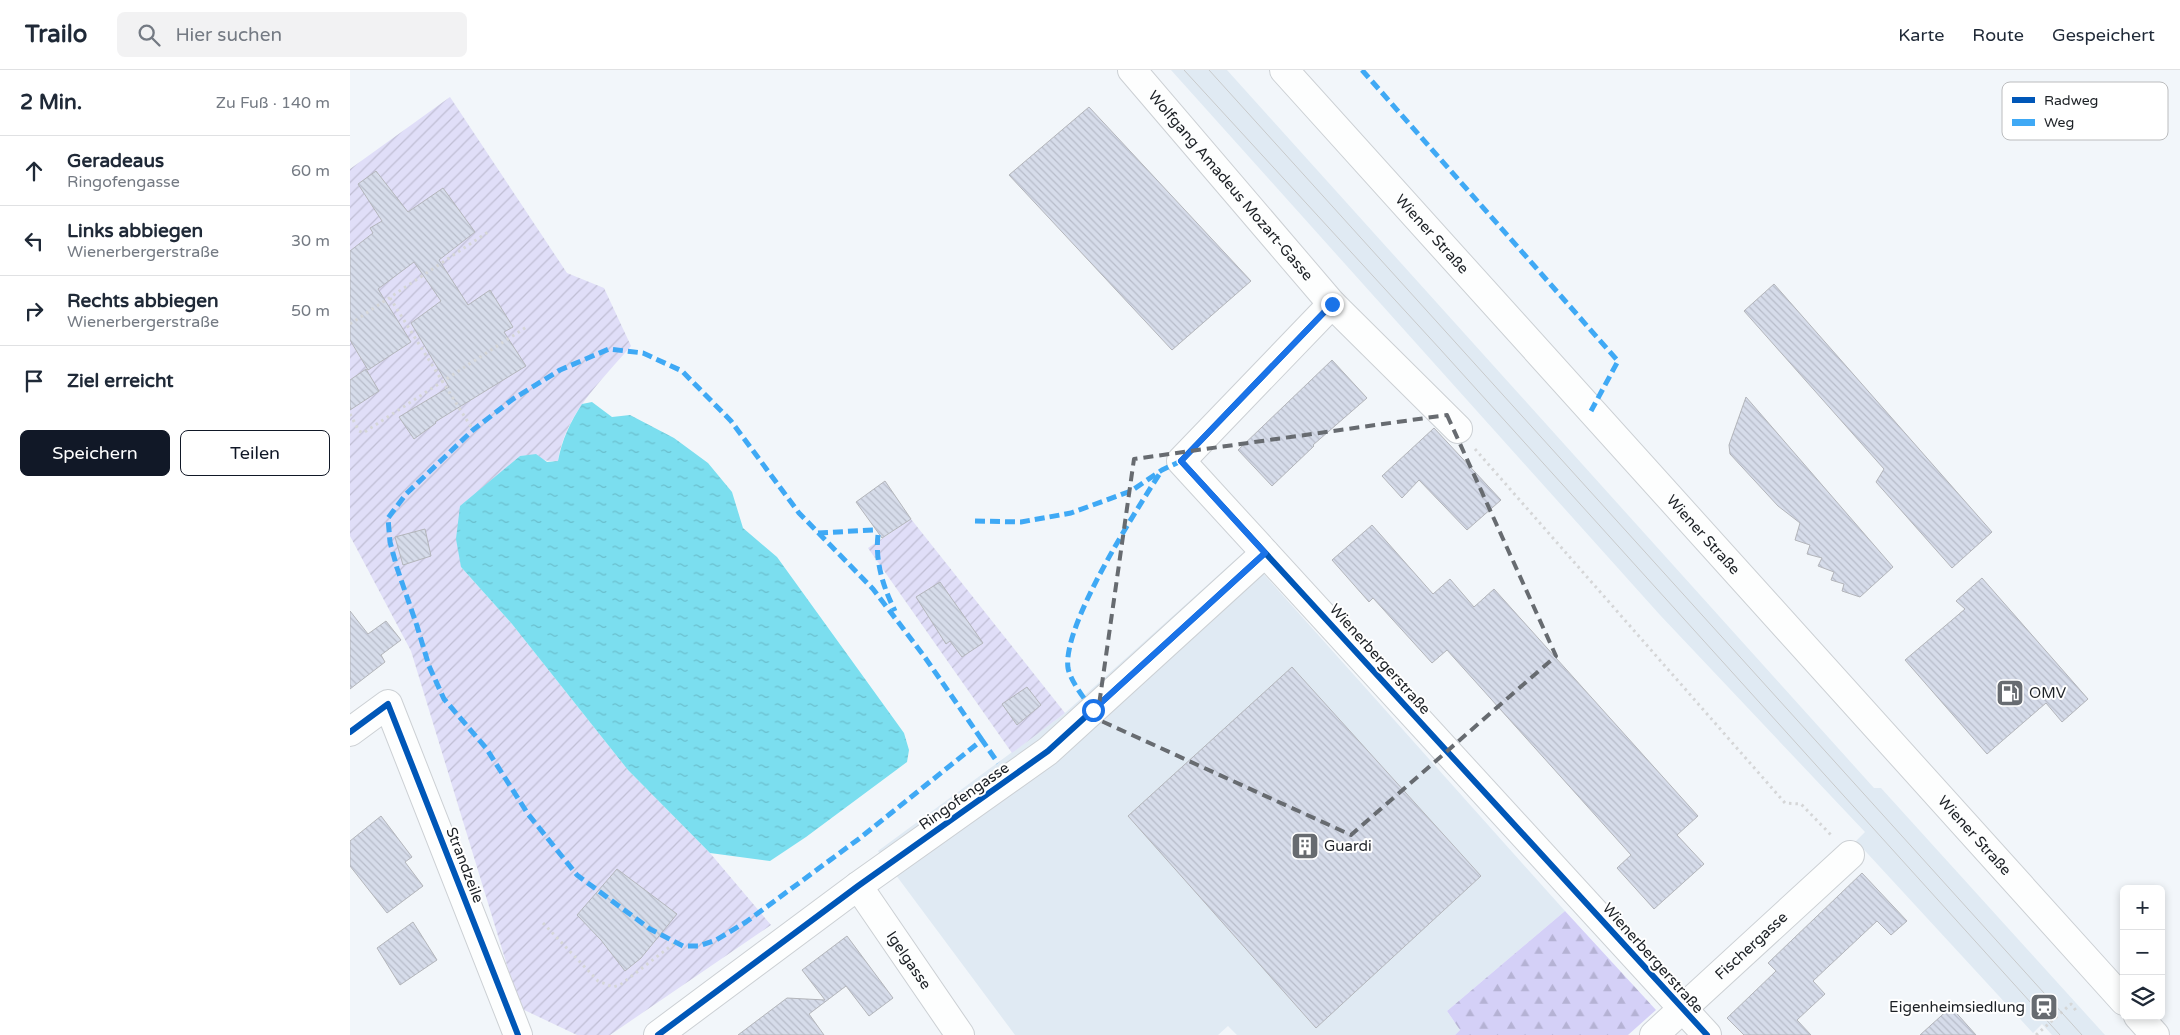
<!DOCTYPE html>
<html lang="de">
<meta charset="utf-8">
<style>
:root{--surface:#fff;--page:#f2f2f3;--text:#1f2937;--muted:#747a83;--line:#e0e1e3;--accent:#111827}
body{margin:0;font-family:"Varela Round",sans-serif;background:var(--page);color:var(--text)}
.controls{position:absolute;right:15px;bottom:15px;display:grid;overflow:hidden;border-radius:8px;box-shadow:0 2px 8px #0003}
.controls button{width:45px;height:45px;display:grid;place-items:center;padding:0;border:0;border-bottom:1px solid var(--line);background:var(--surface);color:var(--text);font:25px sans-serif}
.stop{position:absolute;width:15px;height:15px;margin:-11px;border:4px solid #1a73e8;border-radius:50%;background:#fff}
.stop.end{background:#1a73e8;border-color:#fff;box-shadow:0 1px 5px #0008}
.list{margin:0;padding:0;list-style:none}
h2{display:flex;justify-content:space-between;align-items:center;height:65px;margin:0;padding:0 20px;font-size:21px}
h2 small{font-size:16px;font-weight:400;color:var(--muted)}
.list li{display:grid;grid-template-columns:32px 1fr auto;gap:15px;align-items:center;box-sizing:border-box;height:70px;padding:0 20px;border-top:1px solid var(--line)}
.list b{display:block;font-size:19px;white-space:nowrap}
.list p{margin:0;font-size:16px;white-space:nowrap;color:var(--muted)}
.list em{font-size:16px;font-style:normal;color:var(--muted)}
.actions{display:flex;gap:10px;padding:15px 20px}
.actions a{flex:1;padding:11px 0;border:1px solid var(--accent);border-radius:8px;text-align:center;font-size:18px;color:var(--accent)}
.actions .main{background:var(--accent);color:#fff}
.icon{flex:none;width:28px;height:28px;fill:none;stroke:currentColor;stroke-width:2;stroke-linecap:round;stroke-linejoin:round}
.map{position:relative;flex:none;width:1830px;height:965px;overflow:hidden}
header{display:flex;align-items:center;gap:30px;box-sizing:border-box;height:70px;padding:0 25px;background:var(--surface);border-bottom:1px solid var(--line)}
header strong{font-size:24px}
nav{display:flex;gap:28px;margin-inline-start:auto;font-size:18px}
.search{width:350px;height:45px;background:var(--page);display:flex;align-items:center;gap:12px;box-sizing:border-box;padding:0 18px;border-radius:8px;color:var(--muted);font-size:19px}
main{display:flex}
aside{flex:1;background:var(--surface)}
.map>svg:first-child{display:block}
.built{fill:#e0eaf3}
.forest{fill:url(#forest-firs)}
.garden{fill:url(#garden-furrows)}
.water{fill:url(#water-ripples)}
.building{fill:url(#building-back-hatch);stroke:#b3b5ba}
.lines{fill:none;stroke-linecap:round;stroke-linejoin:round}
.minor-casing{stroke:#ccd0d4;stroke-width:30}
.major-casing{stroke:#ccd0d4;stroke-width:30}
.path{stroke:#d5d6d7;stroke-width:3;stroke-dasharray:2.5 4;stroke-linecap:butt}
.minor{stroke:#fdfefe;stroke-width:28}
.major{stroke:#fdfefe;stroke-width:28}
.tram{stroke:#c8cacb;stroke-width:1}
.quiet{stroke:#3fa9f5;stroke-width:5;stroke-dasharray:10 5;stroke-linecap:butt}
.cycleway-casing{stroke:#fff;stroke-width:9}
.cycleway{stroke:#0057b8;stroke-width:6}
.route{stroke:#1a73e8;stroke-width:6}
.marked{fill:none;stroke:#676b70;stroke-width:4;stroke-dasharray:10 6;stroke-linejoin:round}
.labels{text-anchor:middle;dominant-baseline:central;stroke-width:4;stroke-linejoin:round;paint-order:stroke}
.street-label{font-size:15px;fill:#1c2025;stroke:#fff}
.poi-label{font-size:15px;fill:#1c2025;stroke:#fff;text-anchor:start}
.key{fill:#fff;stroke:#bbbcbe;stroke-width:1}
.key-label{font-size:14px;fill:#1c2025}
</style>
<header>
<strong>Trailo</strong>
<div class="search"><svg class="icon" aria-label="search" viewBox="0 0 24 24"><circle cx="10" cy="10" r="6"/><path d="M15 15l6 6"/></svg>Hier suchen</div>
<nav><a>Karte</a><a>Route</a><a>Gespeichert</a></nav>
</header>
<main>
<aside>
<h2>2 Min.<small>Zu Fuß · 140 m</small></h2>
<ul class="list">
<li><svg class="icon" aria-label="ahead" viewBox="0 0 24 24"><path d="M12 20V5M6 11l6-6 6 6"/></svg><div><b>Geradeaus</b><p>Ringofengasse</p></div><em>60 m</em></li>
<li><svg class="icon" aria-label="left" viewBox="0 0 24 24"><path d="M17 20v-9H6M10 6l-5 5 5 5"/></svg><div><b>Links abbiegen</b><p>Wienerbergerstraße</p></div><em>30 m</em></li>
<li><svg class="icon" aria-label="right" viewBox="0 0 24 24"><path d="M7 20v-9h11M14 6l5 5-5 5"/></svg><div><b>Rechts abbiegen</b><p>Wienerbergerstraße</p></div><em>50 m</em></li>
<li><svg class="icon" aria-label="arrive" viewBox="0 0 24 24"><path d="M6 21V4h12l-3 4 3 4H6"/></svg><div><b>Ziel erreicht</b></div></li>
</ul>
<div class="actions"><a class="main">Speichern</a><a>Teilen</a></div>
</aside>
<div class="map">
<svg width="1830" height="965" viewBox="0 0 1830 965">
<defs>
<pattern id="forest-firs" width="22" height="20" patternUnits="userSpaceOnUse" patternTransform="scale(1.25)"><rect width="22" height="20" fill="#d4d0f7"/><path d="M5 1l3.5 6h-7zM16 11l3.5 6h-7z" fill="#b5b2d4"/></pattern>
<pattern id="garden-furrows" width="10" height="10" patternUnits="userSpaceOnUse" patternTransform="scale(1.25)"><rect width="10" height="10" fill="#e0def8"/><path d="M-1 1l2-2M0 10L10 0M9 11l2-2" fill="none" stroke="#c0bed4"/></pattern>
<pattern id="water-ripples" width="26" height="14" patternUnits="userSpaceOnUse" patternTransform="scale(1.25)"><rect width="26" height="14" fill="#7bdeef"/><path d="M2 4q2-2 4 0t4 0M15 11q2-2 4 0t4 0" fill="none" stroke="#6abecd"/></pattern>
<pattern id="building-back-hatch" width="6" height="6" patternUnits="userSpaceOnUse" patternTransform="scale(1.25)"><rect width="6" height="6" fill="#d6dcea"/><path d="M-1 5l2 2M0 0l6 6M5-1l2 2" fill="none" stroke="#b7bcc9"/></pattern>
</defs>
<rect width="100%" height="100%" fill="#f2f6fa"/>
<!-- built -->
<g class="built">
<path d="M 821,0 L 877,0 L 1524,718 L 1531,718 L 1755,965 L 1702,965 L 1692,954 L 1683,963 L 1506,771 L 1515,762 L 1310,545 Z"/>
<path d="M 894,482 L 1215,841 L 1097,941 L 1110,960 L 1105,965 L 887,965 L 878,956 L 868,965 L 665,965 L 528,781 L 715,643 Z"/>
</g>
<!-- forest -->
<path class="forest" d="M 1215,841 L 1306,940 L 1278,965 L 1105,965 L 1110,960 L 1097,941 Z"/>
<!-- garden -->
<g class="garden">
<path d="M 100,27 L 217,203 L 254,218 L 281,276 C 251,311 215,344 208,391 C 193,393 184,383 170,386 L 111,436 L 111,497 L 162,554 L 278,700 L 360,783 L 421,855 L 260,965 L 227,965 L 170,938 L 61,581 L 0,466 L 0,99 Z"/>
<path d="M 561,449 L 715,643 L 662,683 L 518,478 Z"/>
</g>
<!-- water -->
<path class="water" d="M 242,332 L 262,347 L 280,345 L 324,368 L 358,393 L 382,422 L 393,458 L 427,487 L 554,663 L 559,680 L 557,692 L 456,767 L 420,791 L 360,783 L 278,700 L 162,554 L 111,497 L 106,469 L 110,436 L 170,386 L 186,384 L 197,392 L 208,391 C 212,369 220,353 232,334 Z"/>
<!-- building -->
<g class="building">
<path d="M 739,37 L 901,211 L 822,280 L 659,105 Z"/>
<path d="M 26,101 L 58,142 L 93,118 L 125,162 L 89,190 L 118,235 L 140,220 L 163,257 L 154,262 L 176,296 L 85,352 L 86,353 L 64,369 L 49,347 L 99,317 L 61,253 L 91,231 L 64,192 L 28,219 L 61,272 L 18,300 L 0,270 L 0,181 L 23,163 L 20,158 L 32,151 L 8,114 Z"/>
<path d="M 1424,214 L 1642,462 L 1602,498 L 1526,412 L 1534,399 L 1394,241 Z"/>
<path d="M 982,290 L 1017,328 L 963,375 L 964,376 L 922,416 L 888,380 Z"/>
<path d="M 16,299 L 29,321 L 0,340 L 0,310 Z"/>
<path d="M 1396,327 L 1543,497 L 1510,527 L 1492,521 L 1494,514 L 1481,510 L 1484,502 L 1468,496 L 1472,488 L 1457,484 L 1460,475 L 1445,470 L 1450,453 L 1428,436 L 1380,384 L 1379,375 Z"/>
<path d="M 1084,358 L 1151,430 L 1117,460 L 1069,410 L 1052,428 L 1032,406 Z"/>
<path d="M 535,411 L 561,449 L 532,468 L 506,432 Z"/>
<path d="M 1022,455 L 1083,524 L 1100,509 L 1124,537 L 1144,519 L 1348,746 L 1327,765 L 1354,794 L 1304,839 L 1267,798 L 1281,785 L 1097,580 L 1082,593 L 1023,528 L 1019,532 L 982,490 Z"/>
<path d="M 75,459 L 81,486 L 53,495 L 45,467 Z"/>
<path d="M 1632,508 L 1738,629 L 1712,652 L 1696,633 L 1637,684 L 1555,590 L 1615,539 L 1606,531 Z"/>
<path d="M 590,512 L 633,573 L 612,587 L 600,571 L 596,574 L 566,527 Z"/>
<path d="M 0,541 L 18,564 L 36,551 L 51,570 L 31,585 L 35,592 L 0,619 Z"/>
<path d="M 942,597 L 1131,806 L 966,958 L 778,746 Z"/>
<path d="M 677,617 L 691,635 L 667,655 L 652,634 Z"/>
<path d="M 31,746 L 62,787 L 55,792 L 73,816 L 37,843 L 0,796 L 0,771 Z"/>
<path d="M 267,799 L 327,844 L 291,888 L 275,901 L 251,870 L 227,845 Z"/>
<path d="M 1512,803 L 1557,851 L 1541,865 L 1527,851 L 1463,911 L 1475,924 L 1447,950 L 1461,965 L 1394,965 L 1377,948 L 1426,901 L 1418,893 Z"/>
<path d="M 63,852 L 87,890 L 50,915 L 27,878 Z"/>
<path d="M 497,866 L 543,928 L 519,946 L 496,916 L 459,944 L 474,965 L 388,965 L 437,928 L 475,930 L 452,900 Z"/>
<path d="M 1601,937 L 1626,965 L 1570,965 Z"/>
</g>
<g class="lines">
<defs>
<g id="minor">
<path id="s1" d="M 782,0 L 982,234 L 1108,359"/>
<path d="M 982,234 L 831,391 L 1357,965"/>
<path d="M 0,662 L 38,634 L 168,965"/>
<path id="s2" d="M 508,816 L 610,965"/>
<path d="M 308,965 L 508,816 L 698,681 L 915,483"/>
<path id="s3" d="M 1304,965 L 1500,785"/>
</g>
<g id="major">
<path id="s4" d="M 934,0 L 1774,931"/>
<path d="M 1788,946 L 1805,965"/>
</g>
</defs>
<!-- minor casing -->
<use href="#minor" class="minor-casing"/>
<!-- major casing -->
<use href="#major" class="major-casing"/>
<!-- path -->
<g class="path">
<path d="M 40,228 L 123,360"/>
<path d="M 0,254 L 138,162"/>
<path d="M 0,344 L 9,361 L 13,363 L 178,256"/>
<path d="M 1125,379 L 1435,733 L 1451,734 L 1482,766"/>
<path d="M 193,853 L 248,911 L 263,917 L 270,915 L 326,872"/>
<path d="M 1686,965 L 1721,934 L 1727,942"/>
</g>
<!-- minor -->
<use href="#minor" class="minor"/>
<!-- major -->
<use href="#major" class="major"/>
<!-- tram -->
<g class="tram">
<path d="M 834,0 L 1090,279 L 1710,965"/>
<path d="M 859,0 L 1732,965"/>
</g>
<!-- quiet -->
<g class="quiet">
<path d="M 1012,0 L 1268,291 L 1241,341"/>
<path d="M 625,451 L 671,452 L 721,443 L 781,421 L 812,400 L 831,391"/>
<path d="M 468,463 L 523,460"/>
<path d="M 528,465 C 525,491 533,517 545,541"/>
<path d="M 743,640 C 735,630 720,610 718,598 C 712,555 787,439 812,400"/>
<path d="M 632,670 L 574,586 L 523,519 L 449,443 L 381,351 L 332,301 L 293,283 L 259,279 L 210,300 L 163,329 L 123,360 L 56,424 L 38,448 L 40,472 L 47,498 L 67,556 L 79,596 L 94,629 L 136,678 L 178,744 L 227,805 L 300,859 L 333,876 L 349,876 L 366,870 L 396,852 L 510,768 L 632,670 L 648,693"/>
</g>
<defs>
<g id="cycleway">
<path d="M 982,234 L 831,391 L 1357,965"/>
<path d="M 0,662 L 38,634 L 168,965"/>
<path d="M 308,965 L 508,816 L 698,681 L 915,483"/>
</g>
</defs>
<!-- cycleway casing -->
<use href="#cycleway" class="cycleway-casing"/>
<!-- cycleway -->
<use href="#cycleway" class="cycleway"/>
</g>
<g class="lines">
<!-- route -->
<path class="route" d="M 743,640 L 915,483 L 831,391 L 982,234"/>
</g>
<!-- marked area -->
<path class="marked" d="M 1097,345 L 1206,586 L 1001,765 L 747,649 L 784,389 Z"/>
<!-- icons -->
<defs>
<symbol id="fuel-square" viewBox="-11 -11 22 22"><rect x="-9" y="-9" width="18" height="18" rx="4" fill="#676b70" stroke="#fff"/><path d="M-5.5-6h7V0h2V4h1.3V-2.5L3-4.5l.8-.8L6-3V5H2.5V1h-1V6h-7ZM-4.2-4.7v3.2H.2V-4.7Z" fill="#fff"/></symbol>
<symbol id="building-square" viewBox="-11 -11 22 22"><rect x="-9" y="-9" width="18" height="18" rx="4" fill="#676b70" stroke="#fff"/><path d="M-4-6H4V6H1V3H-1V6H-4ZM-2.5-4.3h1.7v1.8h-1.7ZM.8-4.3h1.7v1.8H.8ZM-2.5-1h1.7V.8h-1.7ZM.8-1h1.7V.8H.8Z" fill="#fff"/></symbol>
<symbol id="station-square" viewBox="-11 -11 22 22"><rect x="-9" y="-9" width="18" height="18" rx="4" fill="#676b70" stroke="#fff"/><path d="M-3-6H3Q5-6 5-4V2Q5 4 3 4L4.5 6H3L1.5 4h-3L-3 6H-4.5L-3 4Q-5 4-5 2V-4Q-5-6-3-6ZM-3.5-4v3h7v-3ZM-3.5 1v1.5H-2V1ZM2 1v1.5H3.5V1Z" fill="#fff"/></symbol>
</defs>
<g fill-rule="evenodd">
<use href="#fuel-square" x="1644" y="607" width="32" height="32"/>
<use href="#building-square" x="939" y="760" width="32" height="32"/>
<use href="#station-square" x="1678" y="921" width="32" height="32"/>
</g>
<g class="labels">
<!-- street labels -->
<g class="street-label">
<text stroke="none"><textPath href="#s1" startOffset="152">Wolfgang Amadeus Mozart-Gasse</textPath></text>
<text stroke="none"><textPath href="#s4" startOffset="221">Wiener Straße</textPath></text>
<text stroke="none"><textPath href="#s4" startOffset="626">Wiener Straße</textPath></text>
<text transform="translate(1030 589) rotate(48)">Wienerbergerstraße</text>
<text transform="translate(614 726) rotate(-35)">Ringofengasse</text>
<text stroke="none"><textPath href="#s4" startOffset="1031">Wiener Straße</textPath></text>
<text transform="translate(115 795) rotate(69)">Strandzeile</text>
<text stroke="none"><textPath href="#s3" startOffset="132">Fischergasse</textPath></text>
<text transform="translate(1303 888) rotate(48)">Wienerbergerstraße</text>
<text stroke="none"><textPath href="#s2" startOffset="90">Igelgasse</textPath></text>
</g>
<!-- poi labels -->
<g class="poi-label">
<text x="1679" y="623">OMV</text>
<text x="974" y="776">Guardi</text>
<text x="1675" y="937" text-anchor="end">Eigenheimsiedlung</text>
</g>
</g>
<!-- legend -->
<rect x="1652" y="12" width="166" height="58" rx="8" class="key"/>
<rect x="1662" y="27" width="23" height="6" fill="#0057b8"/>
<rect x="1662" y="49" width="23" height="7" fill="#3fa9f5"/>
<g class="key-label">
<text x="1694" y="35">Radweg</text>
<text x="1694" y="57">Weg</text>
</g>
</svg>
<div class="controls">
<button>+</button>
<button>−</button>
<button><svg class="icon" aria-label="layers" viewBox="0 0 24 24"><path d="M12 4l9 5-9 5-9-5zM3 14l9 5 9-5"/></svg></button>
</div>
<div class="stop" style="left:743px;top:640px"></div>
<div class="stop end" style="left:982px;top:234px"></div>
</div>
</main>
